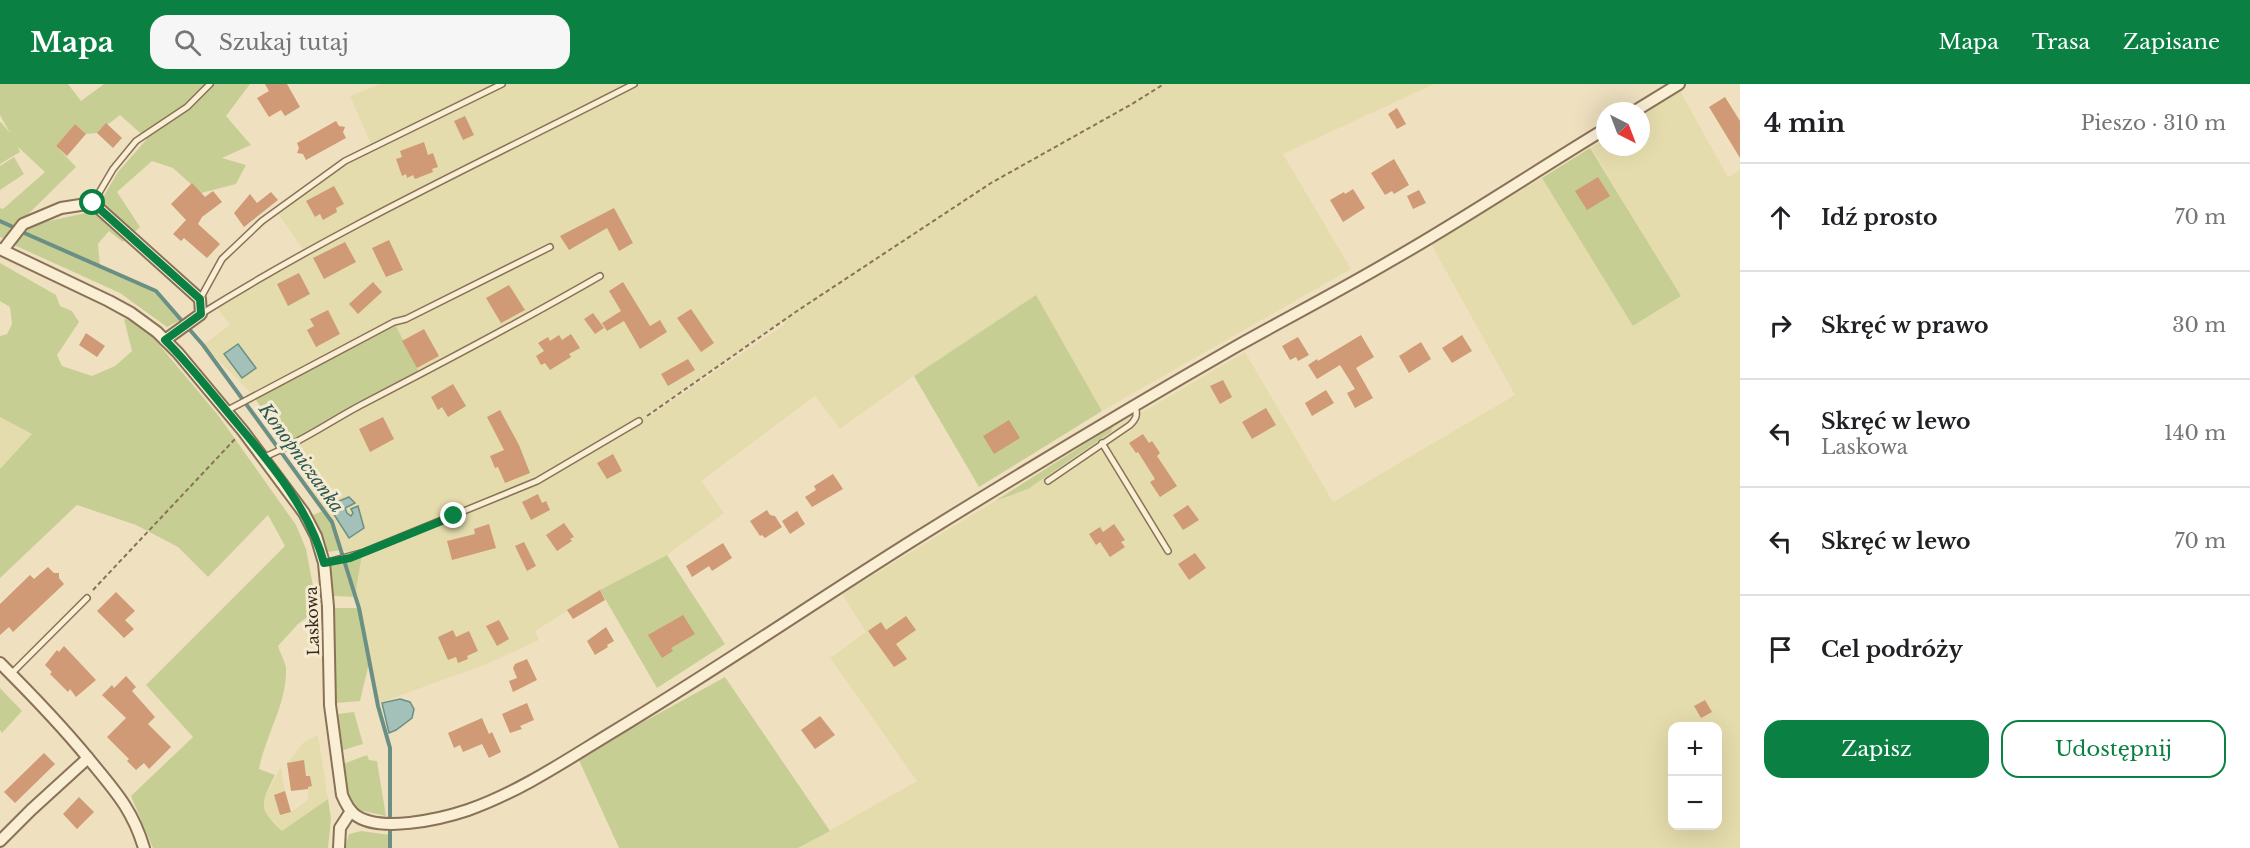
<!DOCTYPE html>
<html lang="pl">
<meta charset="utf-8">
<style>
:root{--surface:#fff;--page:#f6f6f6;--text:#202124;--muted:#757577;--line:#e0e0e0;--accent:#0b8043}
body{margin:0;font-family:"Libre Baskerville",serif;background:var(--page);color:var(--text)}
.controls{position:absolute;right:18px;bottom:18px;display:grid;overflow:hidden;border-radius:12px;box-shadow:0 6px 24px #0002}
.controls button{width:54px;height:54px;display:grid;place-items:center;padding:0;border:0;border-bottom:2px solid var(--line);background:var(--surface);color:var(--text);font:30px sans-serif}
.compass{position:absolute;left:1596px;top:18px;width:54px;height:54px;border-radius:50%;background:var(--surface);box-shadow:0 6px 24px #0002;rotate:138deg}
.stop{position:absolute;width:18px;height:18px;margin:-14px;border:4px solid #0b8043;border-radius:50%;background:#fff}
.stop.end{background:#0b8043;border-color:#fff;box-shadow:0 2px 6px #0008}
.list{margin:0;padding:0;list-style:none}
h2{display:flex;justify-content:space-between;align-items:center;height:78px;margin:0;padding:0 24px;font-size:26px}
h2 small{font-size:20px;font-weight:400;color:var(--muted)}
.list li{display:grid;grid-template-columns:39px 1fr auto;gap:18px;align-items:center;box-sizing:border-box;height:108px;padding:0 24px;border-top:2px solid var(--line)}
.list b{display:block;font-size:22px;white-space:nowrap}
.list p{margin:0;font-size:20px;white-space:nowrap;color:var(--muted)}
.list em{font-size:20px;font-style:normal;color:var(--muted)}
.actions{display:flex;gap:12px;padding:18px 24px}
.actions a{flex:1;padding:14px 0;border:2px solid var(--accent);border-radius:18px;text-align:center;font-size:21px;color:var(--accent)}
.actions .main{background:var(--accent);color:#fff}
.icon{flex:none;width:33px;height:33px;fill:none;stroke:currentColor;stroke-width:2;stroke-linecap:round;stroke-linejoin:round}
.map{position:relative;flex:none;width:1740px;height:764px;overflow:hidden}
header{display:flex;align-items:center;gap:36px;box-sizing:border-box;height:84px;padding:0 30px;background:var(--accent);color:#fff}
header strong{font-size:28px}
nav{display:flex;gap:33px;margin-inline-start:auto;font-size:21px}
.search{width:420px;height:54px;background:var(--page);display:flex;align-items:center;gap:15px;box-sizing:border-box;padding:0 21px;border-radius:18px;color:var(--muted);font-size:22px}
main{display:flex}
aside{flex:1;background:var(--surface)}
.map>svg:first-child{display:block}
.farmland{fill:#e5dcad;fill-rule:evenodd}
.green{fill:#c7ce94}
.water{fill:#a3c1b9;stroke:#6a9086;stroke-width:1.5}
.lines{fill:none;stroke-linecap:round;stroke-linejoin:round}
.stream{stroke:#6a9086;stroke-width:4}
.building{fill:#cf9a75}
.lane-casing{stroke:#897258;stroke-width:8}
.street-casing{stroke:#897258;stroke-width:14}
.path{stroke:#897258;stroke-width:2;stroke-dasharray:4.5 3;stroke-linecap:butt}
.lane{stroke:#faefd4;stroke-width:5}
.street{stroke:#faefd4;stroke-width:10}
.route{stroke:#0b8043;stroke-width:8}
.labels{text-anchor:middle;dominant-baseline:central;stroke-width:6;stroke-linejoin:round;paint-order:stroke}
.street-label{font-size:16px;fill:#382a1c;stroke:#f6ebd0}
.water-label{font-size:18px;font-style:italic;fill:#2b5956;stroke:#f6ebd0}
</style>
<header>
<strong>Mapa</strong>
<div class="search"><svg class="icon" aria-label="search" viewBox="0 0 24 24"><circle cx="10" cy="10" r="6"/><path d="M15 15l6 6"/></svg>Szukaj tutaj</div>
<nav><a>Mapa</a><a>Trasa</a><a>Zapisane</a></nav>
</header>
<main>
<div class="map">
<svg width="1740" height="764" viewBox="0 0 1740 764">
<rect width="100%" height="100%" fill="#efe1c0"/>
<!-- farmland -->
<g class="farmland">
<path d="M 380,0 L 626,0 L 610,9 L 611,12 L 632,0 L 1434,0 L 1283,70 L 1351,185 L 1102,327 L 1036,212 L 914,292 L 840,345 L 815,312 L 701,397 L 724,429 L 667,471 L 600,506 L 535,547 L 539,556 L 489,579 L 377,620 L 356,506 L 362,471 L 342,466 L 332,438 L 253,311 L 203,261 L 230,241 L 215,221 L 305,168 L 276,127 L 345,77 L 373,65 L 350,12 ZM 781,234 L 785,240 L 647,334 L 646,332 L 782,237 Z"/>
<path d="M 1680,7 L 1728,93 L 1740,86 L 1740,764 L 799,764 L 917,697 L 830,574 L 866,548 L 842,510 L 995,417 L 1028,405 L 1111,348 L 1113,342 L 1144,327 L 1245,268 L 1333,418 L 1515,311 L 1431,160 L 1542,94 L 1634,242 L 1681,212 L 1591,64 L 1605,55 L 1605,63 L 1641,63 L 1641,32 ZM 1672,642 L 1718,642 L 1718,742 L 1672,742 Z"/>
<path d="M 0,333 L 32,350 L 0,385 Z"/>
<path d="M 318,651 L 328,715 L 282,747 L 267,733 L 263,716 L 281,683 L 285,707 L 274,711 L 280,731 L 291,728 L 308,716 L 308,703 L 312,702 L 310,692 L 306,692 L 304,677 L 287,679 L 304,658 Z"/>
</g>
<!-- green -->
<g class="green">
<path d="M 0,0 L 68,0 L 81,17 L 104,0 L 250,0 L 226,32 L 251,61 L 222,74 L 246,81 L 236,100 L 201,109 L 173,84 L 152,77 L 117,108 L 140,143 L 123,158 L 109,147 L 98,160 L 100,182 L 156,207 L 180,236 L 167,243 L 120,209 L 14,161 L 22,148 L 35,140 L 95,127 L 118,88 L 147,55 L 120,31 L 97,49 L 86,50 L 75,40 L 56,62 L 76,83 L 10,148 L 3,154 L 0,153 L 0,124 L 3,125 L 45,88 L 18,63 L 20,68 L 0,80 L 0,39 L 1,38 L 10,49 L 0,31 Z"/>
<path d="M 1590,64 L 1681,212 L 1633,242 L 1542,94 Z"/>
<path d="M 14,73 L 24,90 L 0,106 L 0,82 Z"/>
<path d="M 0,179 L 56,211 L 60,222 L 72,227 L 79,238 L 57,271 L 62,282 L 92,292 L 115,282 L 132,267 L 124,235 L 134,236 L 151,251 L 218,331 L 296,441 L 306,465 L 313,502 L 310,531 L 298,540 L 278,562 C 280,569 285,577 286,584 C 287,620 266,650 259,685 L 275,691 C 261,719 257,724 282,747 L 328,715 L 331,735 L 328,764 L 153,764 L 131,712 L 193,653 L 146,601 L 285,462 L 268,431 L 208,493 L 178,463 L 136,441 L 77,421 L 0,494 L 0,385 L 32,350 L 0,333 L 0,252 L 7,250 L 12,240 L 10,223 L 0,217 Z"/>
<path d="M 1036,211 L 1102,327 L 979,403 L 914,292 Z"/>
<path d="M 395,240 L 420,290 L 287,364 L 253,311 Z"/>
<path d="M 1113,342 L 1111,348 L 1028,405 L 995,417 Z"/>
<path d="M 325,426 L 332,438 L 342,466 L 327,468 L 313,431 Z"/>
<path d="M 362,471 L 356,506 L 357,513 L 334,512 L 329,477 Z"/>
<path d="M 667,471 L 725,560 L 657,604 L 600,506 Z"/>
<path d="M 333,524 L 359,524 L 369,579 L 360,617 L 335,619 Z"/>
<path d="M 725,593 L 830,747 L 798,764 L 619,764 L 578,674 Z"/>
<path d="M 0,604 L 22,627 L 2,649 L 0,646 Z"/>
<path d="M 354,628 L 363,660 L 340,667 L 337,630 Z"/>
<path d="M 367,671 L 369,676 L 377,677 L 386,732 C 379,730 370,729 363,727 C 346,721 345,695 343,680 Z"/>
<path d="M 361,747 L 390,751 L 392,764 L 345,764 L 349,750 Z"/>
</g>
<!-- water -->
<g class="water">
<path d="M 238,260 L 256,284 L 242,294 L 224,270 Z"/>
<path d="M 349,413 L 355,419 L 345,424 L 347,429 L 351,432 L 353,429 L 351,425 L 358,422 L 364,444 L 349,454 L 333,429 L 339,417 Z"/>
<path d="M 400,615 L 410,618 L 414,625 L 412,634 L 396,646 L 389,649 L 382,619 Z"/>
</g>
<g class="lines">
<!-- stream -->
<g class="stream">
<path d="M 0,137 L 13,143"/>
<path d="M 22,148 L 156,207 L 203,261 L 332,438 L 359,524 L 378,622 L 390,664 L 390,764"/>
</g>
</g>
<!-- building -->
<g class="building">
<path d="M 265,0 L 287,0 L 300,23 L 285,32 L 281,26 L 269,33 L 257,14 L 269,7 Z"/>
<path d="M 1725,13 L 1740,37 L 1740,74 L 1709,23 Z"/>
<path d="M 1397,24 L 1406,40 L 1397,45 L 1388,30 Z"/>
<path d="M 465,32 L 474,51 L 463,56 L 454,37 Z"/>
<path d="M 336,37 L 339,42 L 345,43 L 343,48 L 346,54 L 306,76 L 303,70 L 297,69 L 299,64 L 297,59 Z"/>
<path d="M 106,39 L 122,54 L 113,64 L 97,49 Z"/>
<path d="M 75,40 L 86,50 L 67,72 L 56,62 Z"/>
<path d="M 424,58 L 428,71 L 433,69 L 438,83 L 432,85 L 433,88 L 415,95 L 413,91 L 407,94 L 406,90 L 402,92 L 396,75 L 402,73 L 400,67 Z"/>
<path d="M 1394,75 L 1409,101 L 1394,110 L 1392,107 L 1385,111 L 1371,89 Z"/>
<path d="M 1598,93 L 1610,112 L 1587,126 L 1575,107 Z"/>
<path d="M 192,99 L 205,113 L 213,107 L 222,118 L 202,133 L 198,140 L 220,160 L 207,174 L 184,154 L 181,157 L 173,150 L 186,136 L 171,120 Z"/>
<path d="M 334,102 L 344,120 L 336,124 L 337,128 L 323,136 L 320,130 L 315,133 L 306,117 Z"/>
<path d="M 1353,105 L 1365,124 L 1343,138 L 1330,116 L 1344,108 L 1345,110 Z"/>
<path d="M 1419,106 L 1426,119 L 1413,125 L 1407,112 Z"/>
<path d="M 271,108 L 278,116 L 244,143 L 234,129 L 250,110 L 257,119 Z"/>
<path d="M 614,124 L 633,159 L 619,167 L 607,144 L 569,166 L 560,152 Z"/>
<path d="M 389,156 L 403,186 L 386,193 L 372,164 Z"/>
<path d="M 345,158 L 356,178 L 324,195 L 313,174 Z"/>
<path d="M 299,189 L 310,210 L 288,222 L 277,200 Z"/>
<path d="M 373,198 L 382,208 L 358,230 L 349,220 Z"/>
<path d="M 623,198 L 650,242 L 660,236 L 667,248 L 640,265 L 624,237 L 607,247 L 602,239 L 621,227 L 609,207 Z"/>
<path d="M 509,201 L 525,226 L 501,239 L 486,214 Z"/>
<path d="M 691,225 L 714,259 L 701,268 L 677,234 Z"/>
<path d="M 328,226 L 340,250 L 316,263 L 307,246 L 314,242 L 310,235 Z"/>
<path d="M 593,229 L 604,244 L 595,250 L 584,235 Z"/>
<path d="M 424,245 L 439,272 L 417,284 L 402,257 Z"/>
<path d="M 86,249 L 105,262 L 97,273 L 79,261 Z"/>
<path d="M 571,250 L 580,264 L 569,270 L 571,273 L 550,286 L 545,279 L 541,281 L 536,272 L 544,267 L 538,259 L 548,253 L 550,257 L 559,251 L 562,256 Z"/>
<path d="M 1361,251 L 1374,273 L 1356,284 L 1373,314 L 1355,324 L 1347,309 L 1355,305 L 1340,281 L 1317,295 L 1308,281 L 1317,275 L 1318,277 Z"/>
<path d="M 1462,251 L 1472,267 L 1452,279 L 1442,264 Z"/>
<path d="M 1298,253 L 1309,271 L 1298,277 L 1296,273 L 1290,276 L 1282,262 Z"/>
<path d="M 1421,258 L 1431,275 L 1409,289 L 1399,272 Z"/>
<path d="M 688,275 L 695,286 L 668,302 L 661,290 Z"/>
<path d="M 1223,296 L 1232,313 L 1220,320 L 1210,302 Z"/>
<path d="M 453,300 L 466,322 L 448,333 L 442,323 L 438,326 L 431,313 Z"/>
<path d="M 1326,306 L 1334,319 L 1312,332 L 1305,319 Z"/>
<path d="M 1266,324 L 1276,341 L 1252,355 L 1242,338 Z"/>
<path d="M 500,326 L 519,361 L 530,389 L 505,399 L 498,383 L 495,384 L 490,372 L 504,366 L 487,333 Z"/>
<path d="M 383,333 L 394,355 L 370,368 L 359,345 Z"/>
<path d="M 1009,336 L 1020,354 L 994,370 L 983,352 Z"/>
<path d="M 1143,350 L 1149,359 L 1152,357 L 1160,369 L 1157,372 L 1177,402 L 1160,413 L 1150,398 L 1155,395 L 1138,368 L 1136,369 L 1129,359 Z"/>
<path d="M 613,370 L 622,387 L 607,395 L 597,379 Z"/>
<path d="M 833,390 L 843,405 L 812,423 L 805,413 L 816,406 L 814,402 Z"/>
<path d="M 538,410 L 542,419 L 546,417 L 550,426 L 531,436 L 522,418 Z"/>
<path d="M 1188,421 L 1199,436 L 1183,446 L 1173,431 Z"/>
<path d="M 767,426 L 770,431 L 775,432 L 782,443 L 765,454 L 762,451 L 760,452 L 750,437 Z"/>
<path d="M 797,427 L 805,440 L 790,450 L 782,437 Z"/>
<path d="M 564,439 L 574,453 L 570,455 L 572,457 L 557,467 L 546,451 Z"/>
<path d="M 489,440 L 496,464 L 452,476 L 447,457 L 475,450 L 474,445 Z"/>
<path d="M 1114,440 L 1125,456 L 1121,458 L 1125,463 L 1110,473 L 1100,458 L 1096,461 L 1089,450 L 1100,443 L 1103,448 Z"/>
<path d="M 524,458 L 536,482 L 527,487 L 515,462 Z"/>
<path d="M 723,459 L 732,474 L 712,487 L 709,482 L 692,493 L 686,482 Z"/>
<path d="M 1195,469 L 1206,484 L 1189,496 L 1178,480 Z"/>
<path d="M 48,483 L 54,489 L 59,489 L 59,494 L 64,500 L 13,548 L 9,543 L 0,551 L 0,520 L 30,491 L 34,495 Z"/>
<path d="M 600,506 L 605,516 L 573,535 L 567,526 Z"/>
<path d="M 116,508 L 135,527 L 125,536 L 134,545 L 124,554 L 97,527 Z"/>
<path d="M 683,531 L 695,550 L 671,564 L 673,567 L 662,574 L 648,551 Z"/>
<path d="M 906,532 L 916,546 L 896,560 L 907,575 L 894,583 L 868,547 L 881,538 L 886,546 Z"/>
<path d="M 499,536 L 509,555 L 497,562 L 486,542 Z"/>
<path d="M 606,543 L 614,557 L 607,561 L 608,563 L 595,571 L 587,557 Z"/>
<path d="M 453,546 L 456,553 L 469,547 L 478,567 L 467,572 L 468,575 L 458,579 L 456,573 L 448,576 L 438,553 Z"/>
<path d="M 64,562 L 96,596 L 76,613 L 70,605 L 68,608 L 50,590 L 52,588 L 45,581 L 57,566 L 59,568 Z"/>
<path d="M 527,575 L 537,596 L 513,608 L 509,597 L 517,594 L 513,584 L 515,580 Z"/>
<path d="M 126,592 L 136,603 L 132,607 L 155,633 L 148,640 L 171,663 L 149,685 L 144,679 L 136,686 L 127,677 L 129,675 L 107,653 L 126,634 L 102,611 L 112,601 L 114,604 Z"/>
<path d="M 1705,616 L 1712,628 L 1701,634 L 1694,622 Z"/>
<path d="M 527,619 L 534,636 L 520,642 L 522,645 L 510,649 L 502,630 Z"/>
<path d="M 820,632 L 835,651 L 815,665 L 801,646 Z"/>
<path d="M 482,634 L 489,650 L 492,648 L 501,668 L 489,674 L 482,660 L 463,668 L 460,661 L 454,664 L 448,649 Z"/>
<path d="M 44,669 L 55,680 L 15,719 L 4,708 Z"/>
<path d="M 304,676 L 306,692 L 310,692 L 312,702 L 308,703 L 308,705 L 291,707 L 287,679 Z"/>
<path d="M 285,707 L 291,728 L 280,731 L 274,711 Z"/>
<path d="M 79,713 L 94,728 L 77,745 L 63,730 Z"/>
</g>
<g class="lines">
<defs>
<g id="lane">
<path d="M 93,119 L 113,85 L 136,57 L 187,23 L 210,0"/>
<path d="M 200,215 L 222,175 L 262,137 L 345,77 L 502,0"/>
<path d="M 201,230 C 340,143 488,75 634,0"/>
<path d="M 226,327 L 394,238 L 406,235 L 550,163"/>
<path d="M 1102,359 L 1168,467"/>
<path d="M 264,373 C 298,360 329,338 361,321 C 442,279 522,237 600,192"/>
<path d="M 1048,397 L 1130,341 C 1136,335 1138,331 1135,323"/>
<path d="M 324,479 L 364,468 L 537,397 L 639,337"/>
<path d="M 11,590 L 87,514"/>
</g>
<g id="street">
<path d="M 1635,27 L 1679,0"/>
<path d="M 0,165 L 109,217 L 131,229 L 157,248 L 178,269 L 243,347 L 304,429 L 316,452 L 324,479 L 328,523 L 330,621 L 342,711 C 345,718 348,725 354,730 C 378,750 441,735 468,726 C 519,708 565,677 611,649 C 714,587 813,519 915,455 C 1021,389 1129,324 1237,262 C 1289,233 1341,206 1392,176 C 1464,135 1534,88 1605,45"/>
<path d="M 5,167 L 6,162 L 23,140 L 61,124 L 93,119 L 200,215 L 201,230 L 165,256"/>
<path d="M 0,579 C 31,610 61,641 88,674 C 114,706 132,724 144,764"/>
<path d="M 0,757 L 31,726 L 88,674"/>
<path d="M 339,764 L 340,744 L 351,727"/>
</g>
</defs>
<!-- lane casing -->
<use href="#lane" class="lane-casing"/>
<!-- street casing -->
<use href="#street" class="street-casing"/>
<!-- path -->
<g class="path">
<path d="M 647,332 L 797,227 L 991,99 L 1132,20 L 1164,0"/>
<path d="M 93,506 L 235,355"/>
</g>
<!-- lane -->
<use href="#lane" class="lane"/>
<!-- street -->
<use href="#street" class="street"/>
</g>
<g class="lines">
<!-- route -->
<path class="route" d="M 93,119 L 200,215 L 201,230 L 165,256 C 187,278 206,302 225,325 C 264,372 308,420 324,479 L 350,474 L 454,432"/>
</g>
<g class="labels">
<!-- street labels -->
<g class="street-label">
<text transform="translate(312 537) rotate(-92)">Laskowa</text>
</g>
<!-- water labels -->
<g class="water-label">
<text transform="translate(301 374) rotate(54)">Konopniczanka</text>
</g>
</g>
</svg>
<div class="controls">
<button>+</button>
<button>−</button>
</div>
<svg class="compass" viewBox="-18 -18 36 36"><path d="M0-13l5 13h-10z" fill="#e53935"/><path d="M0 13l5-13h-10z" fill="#757577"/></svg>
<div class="stop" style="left:93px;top:119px"></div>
<div class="stop end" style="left:454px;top:432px"></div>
</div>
<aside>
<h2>4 min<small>Pieszo · 310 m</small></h2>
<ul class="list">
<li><svg class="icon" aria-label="ahead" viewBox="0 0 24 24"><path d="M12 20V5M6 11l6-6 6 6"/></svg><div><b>Idź prosto</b></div><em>70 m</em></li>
<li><svg class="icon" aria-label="right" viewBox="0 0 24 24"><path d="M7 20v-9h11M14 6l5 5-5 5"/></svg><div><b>Skręć w prawo</b></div><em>30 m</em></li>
<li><svg class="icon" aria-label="left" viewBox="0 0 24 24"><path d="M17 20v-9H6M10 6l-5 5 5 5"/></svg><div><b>Skręć w lewo</b><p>Laskowa</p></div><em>140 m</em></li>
<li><svg class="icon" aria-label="left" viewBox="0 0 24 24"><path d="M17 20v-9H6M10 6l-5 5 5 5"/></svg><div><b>Skręć w lewo</b></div><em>70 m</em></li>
<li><svg class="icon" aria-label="arrive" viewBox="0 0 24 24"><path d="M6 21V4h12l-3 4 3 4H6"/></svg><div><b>Cel podróży</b></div></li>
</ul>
<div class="actions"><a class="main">Zapisz</a><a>Udostępnij</a></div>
</aside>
</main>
